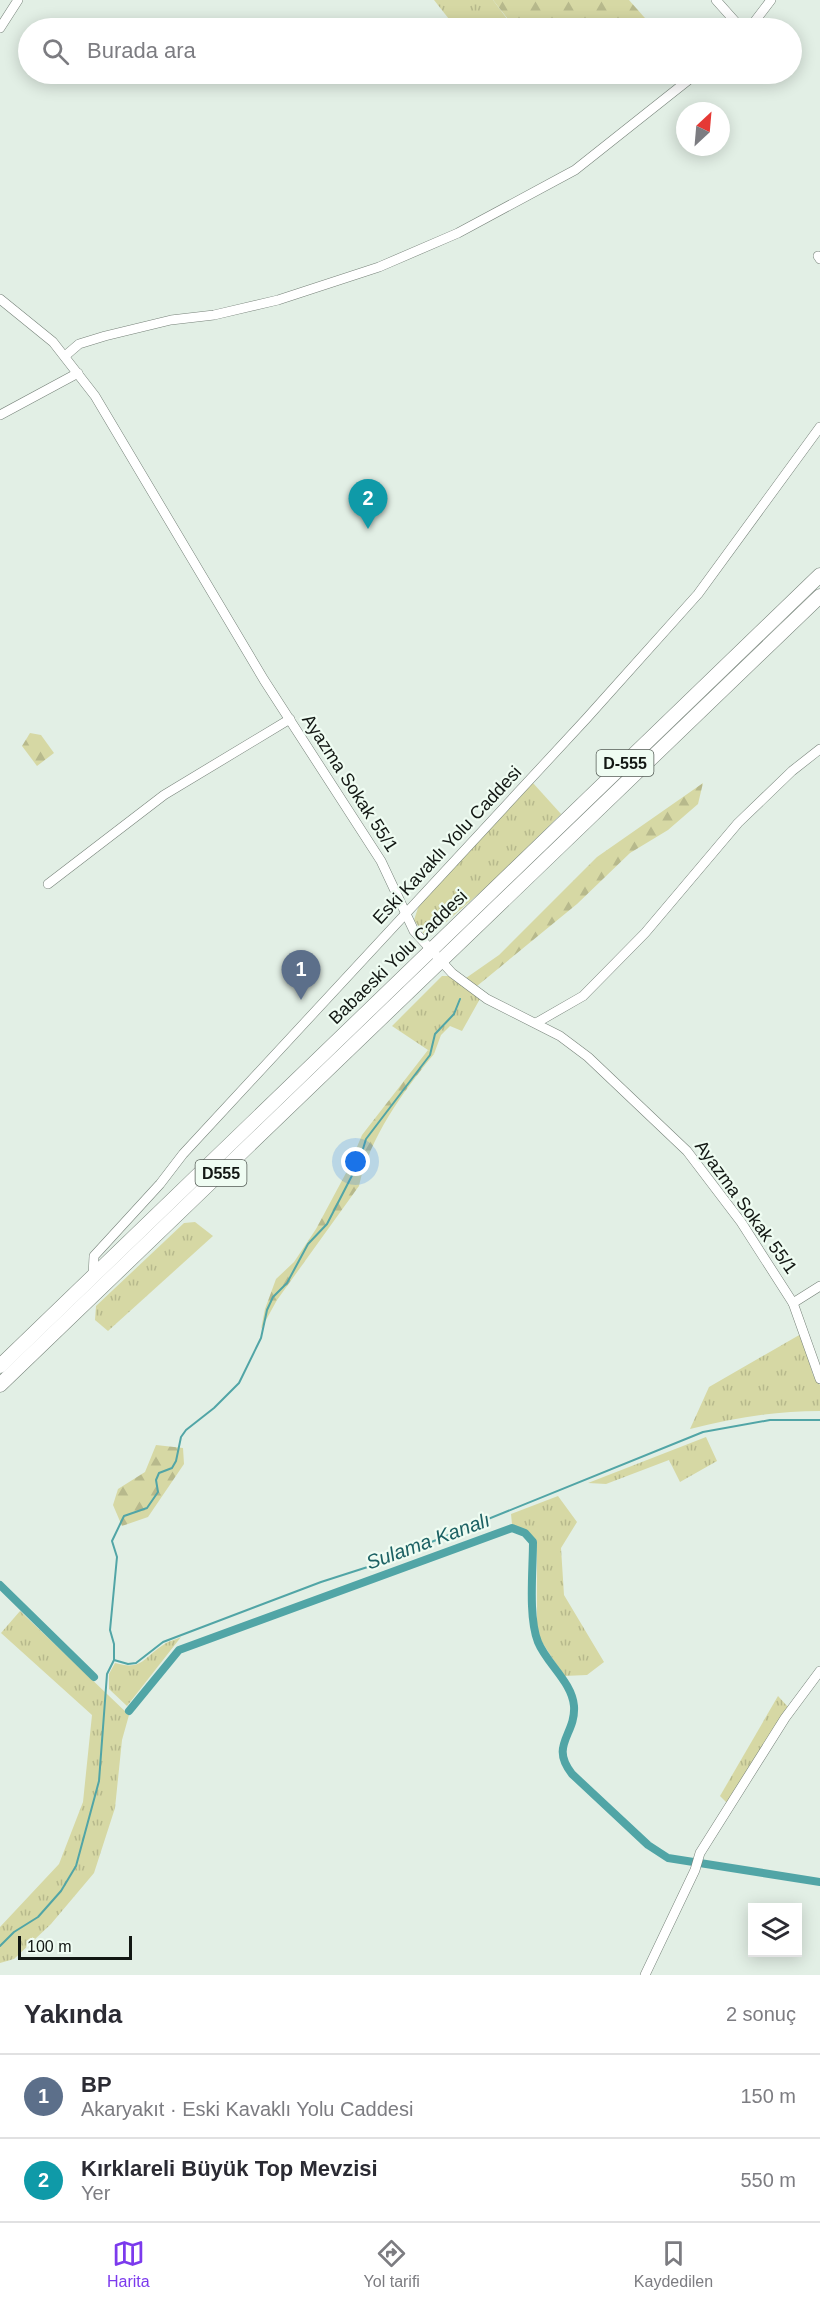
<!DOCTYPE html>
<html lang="tr">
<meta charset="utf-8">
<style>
:root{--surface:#fff;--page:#f2f2f3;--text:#2b2b33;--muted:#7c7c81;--line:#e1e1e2;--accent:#7c3aed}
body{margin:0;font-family:Helvetica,sans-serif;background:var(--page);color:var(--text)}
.controls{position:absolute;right:18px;bottom:18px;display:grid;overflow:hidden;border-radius:0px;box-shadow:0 3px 15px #0003}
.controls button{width:54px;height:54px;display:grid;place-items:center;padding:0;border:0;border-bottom:2px solid var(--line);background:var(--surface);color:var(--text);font:30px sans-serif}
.compass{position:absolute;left:676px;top:102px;width:54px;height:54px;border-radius:50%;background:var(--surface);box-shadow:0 3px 15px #0003;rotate:26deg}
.scale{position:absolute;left:18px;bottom:15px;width:114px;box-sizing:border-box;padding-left:6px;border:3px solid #121713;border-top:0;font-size:16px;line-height:21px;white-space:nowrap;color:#121713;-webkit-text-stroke:4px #effcf2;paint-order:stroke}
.you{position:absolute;left:356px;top:1162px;width:21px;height:21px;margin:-15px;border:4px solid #fff;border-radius:50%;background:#1a73e8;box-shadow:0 0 0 9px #1a73e833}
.badge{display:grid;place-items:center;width:39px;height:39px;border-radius:50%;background:var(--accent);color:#fff;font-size:20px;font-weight:700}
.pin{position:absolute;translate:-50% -50px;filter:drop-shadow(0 2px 3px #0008)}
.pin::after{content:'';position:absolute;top:32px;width:21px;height:18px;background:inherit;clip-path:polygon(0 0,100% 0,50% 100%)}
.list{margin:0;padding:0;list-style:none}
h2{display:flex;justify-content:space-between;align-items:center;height:78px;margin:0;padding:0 24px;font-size:26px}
h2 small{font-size:20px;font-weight:400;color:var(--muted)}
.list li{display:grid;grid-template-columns:39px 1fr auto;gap:18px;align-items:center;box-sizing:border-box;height:84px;padding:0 24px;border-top:2px solid var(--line)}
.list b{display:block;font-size:22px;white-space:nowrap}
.list p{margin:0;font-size:20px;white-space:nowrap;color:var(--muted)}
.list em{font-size:20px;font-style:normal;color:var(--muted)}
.icon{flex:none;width:33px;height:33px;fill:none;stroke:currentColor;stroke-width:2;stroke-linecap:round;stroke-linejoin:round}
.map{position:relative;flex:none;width:820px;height:1975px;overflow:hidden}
.search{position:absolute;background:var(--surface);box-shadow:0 3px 15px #0003;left:18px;right:18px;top:18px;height:66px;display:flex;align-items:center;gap:15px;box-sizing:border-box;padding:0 21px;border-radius:33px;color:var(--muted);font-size:22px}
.sheet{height:246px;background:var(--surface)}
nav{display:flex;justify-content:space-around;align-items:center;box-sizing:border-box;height:84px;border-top:2px solid var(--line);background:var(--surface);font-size:16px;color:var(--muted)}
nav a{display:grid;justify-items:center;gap:3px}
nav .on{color:var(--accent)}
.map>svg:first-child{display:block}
.grass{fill:url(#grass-tufts)}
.forest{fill:url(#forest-firs)}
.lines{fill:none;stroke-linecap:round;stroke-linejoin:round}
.stream{stroke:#51a5a6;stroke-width:2}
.canal{stroke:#51a5a6;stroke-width:8}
.minor-casing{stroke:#768279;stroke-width:10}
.highway-casing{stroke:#768279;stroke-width:15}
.minor{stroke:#fff;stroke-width:9}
.highway{stroke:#fff;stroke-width:14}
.labels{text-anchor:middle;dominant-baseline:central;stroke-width:4.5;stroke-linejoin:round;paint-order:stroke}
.shield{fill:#effcf2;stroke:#545c56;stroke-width:1.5}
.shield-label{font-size:16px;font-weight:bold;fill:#121713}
.street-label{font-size:18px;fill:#121713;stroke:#effcf2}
.water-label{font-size:20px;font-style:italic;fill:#1c6163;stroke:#effcf2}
</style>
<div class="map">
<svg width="820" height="1975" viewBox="0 0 820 1975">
<defs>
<pattern id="grass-tufts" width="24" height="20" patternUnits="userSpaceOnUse" patternTransform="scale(1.5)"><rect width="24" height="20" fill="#d6d8a4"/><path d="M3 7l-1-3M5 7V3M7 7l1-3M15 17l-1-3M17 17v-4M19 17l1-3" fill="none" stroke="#b7b98c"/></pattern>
<pattern id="forest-firs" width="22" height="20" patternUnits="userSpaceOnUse" patternTransform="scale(1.5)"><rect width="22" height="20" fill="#d6d8a4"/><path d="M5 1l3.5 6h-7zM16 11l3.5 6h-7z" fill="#b7b98c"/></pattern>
</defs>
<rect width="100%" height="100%" fill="#e2efe5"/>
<!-- grass -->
<g class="grass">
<path d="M 434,0 L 493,0 L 511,24 L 505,28 L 456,28 Z"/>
<path d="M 533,783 L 561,814 L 490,884 L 431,935 L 424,934 L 414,920 L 419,905 Z"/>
<path d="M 442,976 L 450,976 L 481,997 L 462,1031 L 450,1026 L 441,1035 L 434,1054 L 392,1026 Z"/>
<path d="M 195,1222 L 213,1236 L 108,1331 L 95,1320 L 96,1306 L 184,1223 Z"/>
<path d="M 801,1334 L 813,1375 L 820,1385 L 820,1411 C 775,1411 734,1418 690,1429 L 709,1387 Z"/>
<path d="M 706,1437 L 717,1461 L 680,1482 L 669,1460 L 606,1484 L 588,1483 Z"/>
<path d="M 558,1496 L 577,1522 L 561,1548 L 564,1595 L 604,1662 L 587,1675 L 564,1676 L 540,1639 L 537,1625 L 537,1541 L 527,1531 L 512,1524 L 511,1514 Z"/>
<path d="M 20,1611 L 129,1715 L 122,1740 L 115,1808 L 94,1873 L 51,1924 L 14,1959 L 0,1963 L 0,1927 L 59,1864 L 83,1802 L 92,1715 L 1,1633 Z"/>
<path d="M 181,1637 L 127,1706 L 109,1689 L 109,1674 L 115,1663 C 142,1671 143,1658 163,1645 C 168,1641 175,1640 181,1637 Z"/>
<path d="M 778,1696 L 788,1707 L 727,1803 L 720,1796 Z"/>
</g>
<!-- forest -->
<g class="forest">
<path d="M 493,0 L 629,0 L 652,26 L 649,28 L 515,28 Z"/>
<path d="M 30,733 L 41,735 L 54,753 L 37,766 L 22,746 Z"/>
<path d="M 703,783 L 698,804 L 668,830 L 630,853 L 577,904 L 477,986 L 466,978 L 499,955 L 597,857 Z"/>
<path d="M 428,1050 L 434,1054 C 402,1093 370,1137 359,1186 L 277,1300 L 261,1329 L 265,1309 L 276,1279 L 294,1262 L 316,1229 L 346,1173 L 362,1135 Z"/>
<path d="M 156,1445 L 183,1448 L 184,1464 L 148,1517 L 122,1526 L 113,1505 L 118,1489 L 145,1472 Z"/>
</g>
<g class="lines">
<!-- stream -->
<g class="stream">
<path d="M 114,1660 L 128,1664 L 136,1663 L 163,1642 L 321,1582 L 377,1564 L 703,1432 L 770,1420 L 820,1420"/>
<path d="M 0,1946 L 14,1932 L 38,1917 L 61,1891 L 76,1866 L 99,1781 L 107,1674 L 114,1660 L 114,1644 L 110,1630 L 117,1557 L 112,1541 L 124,1516 L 147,1508 L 158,1492 L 156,1480 L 159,1473 L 172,1468 L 176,1461 L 181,1437 L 186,1430 L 214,1408 L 239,1383 L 261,1338 L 267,1310 L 273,1297 L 287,1283 L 308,1244 L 327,1224 L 359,1162 L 366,1139 L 430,1055 L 435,1034 L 454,1014 L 460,999"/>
</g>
<!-- canal -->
<g class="canal">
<path d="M 0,1585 L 94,1677"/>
<path d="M 129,1711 L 179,1650 L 512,1528 L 525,1533 L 533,1542 C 533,1570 528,1617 538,1642 C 547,1664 572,1682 574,1706 C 576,1735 549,1745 572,1774 L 648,1845 L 668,1858 L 820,1882"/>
</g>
<defs>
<g id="minor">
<path d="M 716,0 L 741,28"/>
<path d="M 0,28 L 18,0"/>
<path d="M 745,28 L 755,21 L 771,0"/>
<path d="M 818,256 L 820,259"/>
<path d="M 0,299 L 53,342 L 95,396 L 264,680 L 381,861 L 414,931 L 452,973 L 487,999 L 560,1036 L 588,1057 L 687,1151 L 741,1222 L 793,1303 L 820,1379"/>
<path d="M 65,356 L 79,344 L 105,336 L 171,320 L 214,315 L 278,300 L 379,267 L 458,233 L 575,170 L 696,74"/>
<path d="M 0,415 L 78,373"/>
<path d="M 48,884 L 164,795 L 290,719"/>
<path d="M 536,1023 L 583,996 L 645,933 L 738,823 L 792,771 L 820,749"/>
<path d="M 93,1276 L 94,1256 L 160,1184 L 183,1154 L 586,719 L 698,594 L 820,427"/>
<path d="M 793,1303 L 820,1286"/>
<path d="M 645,1975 L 695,1870 L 700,1853 L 785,1718 L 820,1671"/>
</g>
<g id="highway">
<path d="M 0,1366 L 820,575"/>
<path d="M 0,1385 L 820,596"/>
</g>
</defs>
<!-- minor casing -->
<use href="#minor" class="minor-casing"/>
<!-- highway casing -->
<use href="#highway" class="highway-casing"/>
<!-- minor -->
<use href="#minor" class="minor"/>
<!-- highway -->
<use href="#highway" class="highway"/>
</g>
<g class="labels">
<!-- shield labels -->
<g class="shield">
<rect x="596.5" y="750" width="57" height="26" rx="4.5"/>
<rect x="195.5" y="1160" width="51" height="26" rx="4.5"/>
</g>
<g class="shield-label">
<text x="625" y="763">D-555</text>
<text x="221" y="1173">D555</text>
</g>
<!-- street labels -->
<g class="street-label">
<text transform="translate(350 783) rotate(57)">Ayazma Sokak 55/1</text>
<text transform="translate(447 845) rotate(-47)">Eski Kavaklı Yolu Caddesi</text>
<text transform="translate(398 957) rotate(-44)">Babaeski Yolu Caddesi</text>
<text transform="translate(746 1207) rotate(54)">Ayazma Sokak 55/1</text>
</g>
<!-- water labels -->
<g class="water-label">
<text transform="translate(428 1541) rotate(-20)">Sulama Kanalı</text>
</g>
</g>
</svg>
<div class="controls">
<button><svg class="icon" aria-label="layers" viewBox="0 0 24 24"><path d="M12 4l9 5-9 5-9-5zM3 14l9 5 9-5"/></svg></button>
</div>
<svg class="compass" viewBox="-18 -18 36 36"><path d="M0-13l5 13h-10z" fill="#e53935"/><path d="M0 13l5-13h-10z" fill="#7c7c81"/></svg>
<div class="scale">100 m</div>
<div class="you"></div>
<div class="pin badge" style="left:301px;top:1000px;background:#5c6f8a">1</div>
<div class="pin badge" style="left:368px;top:529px;background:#0f9aa8">2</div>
<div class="search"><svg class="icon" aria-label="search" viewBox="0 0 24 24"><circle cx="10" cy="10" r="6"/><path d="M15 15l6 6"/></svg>Burada ara</div>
</div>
<section class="sheet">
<h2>Yakında<small>2 sonuç</small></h2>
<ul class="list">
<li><span class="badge" style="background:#5c6f8a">1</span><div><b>BP</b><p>Akaryakıt · Eski Kavaklı Yolu Caddesi</p></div><em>150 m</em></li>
<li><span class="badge" style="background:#0f9aa8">2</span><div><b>Kırklareli Büyük Top Mevzisi</b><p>Yer</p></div><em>550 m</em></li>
</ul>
</section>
<nav>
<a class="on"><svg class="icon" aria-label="map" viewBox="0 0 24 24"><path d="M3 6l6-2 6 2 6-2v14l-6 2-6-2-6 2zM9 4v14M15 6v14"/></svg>Harita</a>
<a><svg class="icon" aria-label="directions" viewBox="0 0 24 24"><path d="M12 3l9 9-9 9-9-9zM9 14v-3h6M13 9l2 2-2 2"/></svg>Yol tarifi</a>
<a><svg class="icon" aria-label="saved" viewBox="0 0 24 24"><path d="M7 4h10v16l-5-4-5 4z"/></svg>Kaydedilen</a>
</nav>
